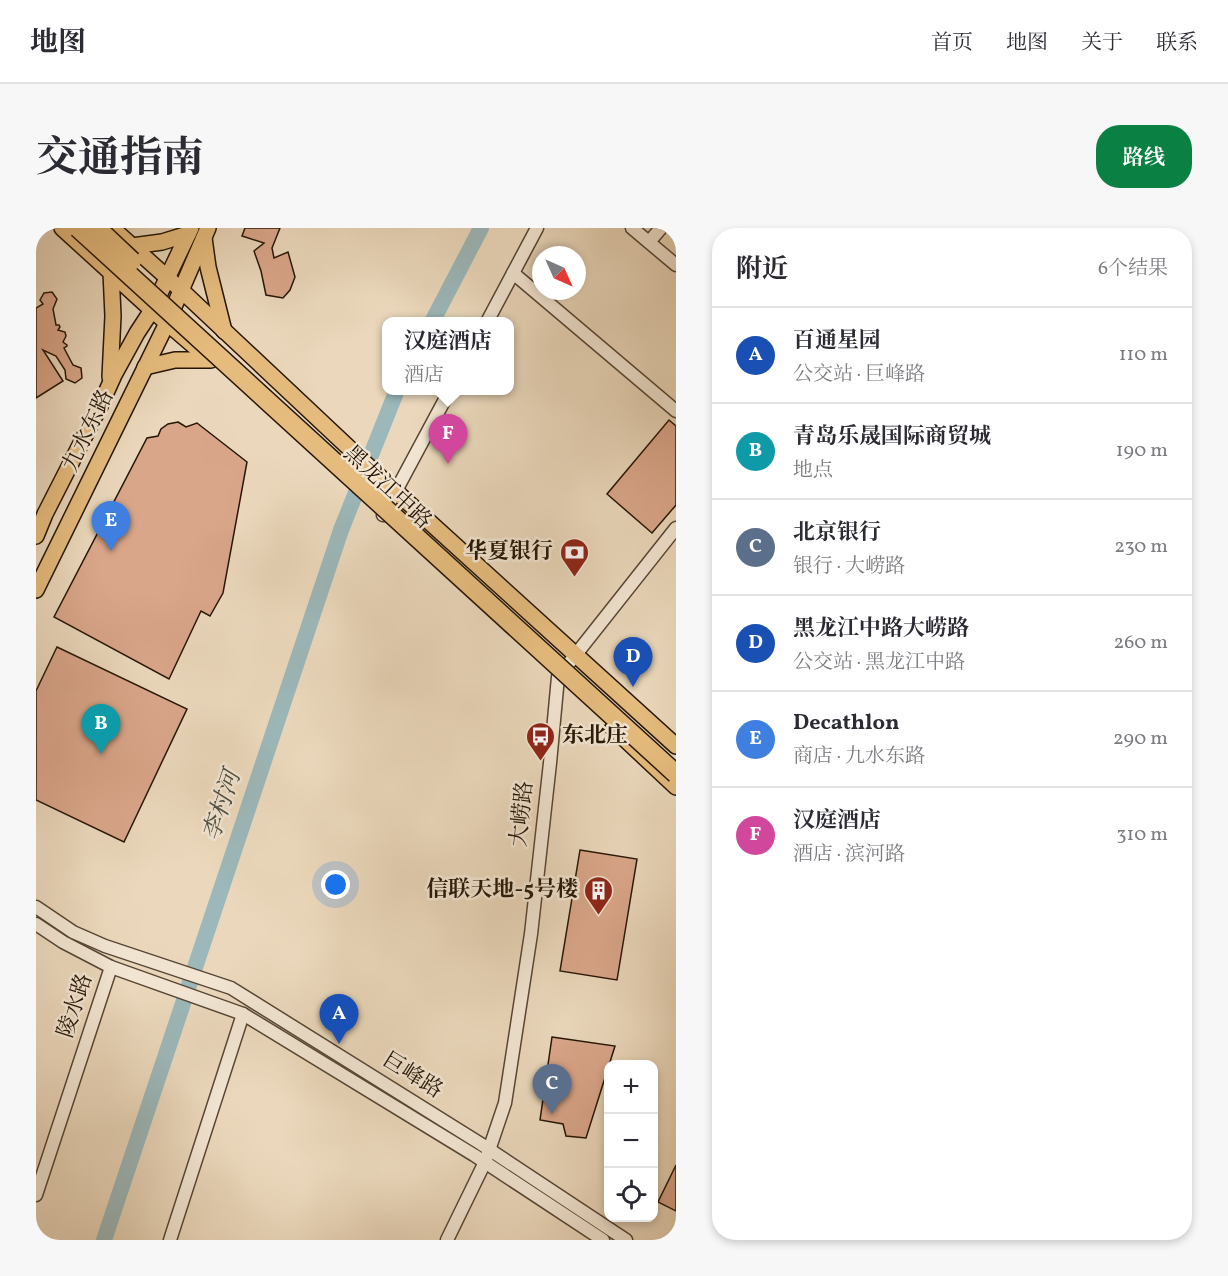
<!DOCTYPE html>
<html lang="zh">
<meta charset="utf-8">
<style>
:root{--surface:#fff;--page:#f7f7f7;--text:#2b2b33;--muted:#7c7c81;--line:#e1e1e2;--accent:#0b8043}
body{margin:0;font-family:Vollkorn,"Noto Serif SC",serif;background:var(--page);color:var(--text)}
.controls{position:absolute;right:18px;bottom:18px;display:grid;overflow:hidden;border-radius:12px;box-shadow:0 3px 9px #0003}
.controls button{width:54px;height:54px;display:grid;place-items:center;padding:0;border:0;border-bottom:2px solid var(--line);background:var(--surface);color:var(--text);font:30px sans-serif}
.compass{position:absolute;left:496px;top:18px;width:54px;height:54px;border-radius:50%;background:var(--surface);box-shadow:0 3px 9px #0003;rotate:135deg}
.you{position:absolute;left:300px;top:657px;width:21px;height:21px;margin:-15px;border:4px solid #fff;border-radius:50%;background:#1a73e8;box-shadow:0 0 0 9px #1a73e833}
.badge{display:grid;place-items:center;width:39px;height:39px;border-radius:50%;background:var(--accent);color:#fff;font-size:20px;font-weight:700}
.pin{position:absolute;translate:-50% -50px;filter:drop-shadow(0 2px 3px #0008)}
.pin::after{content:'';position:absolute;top:32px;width:21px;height:18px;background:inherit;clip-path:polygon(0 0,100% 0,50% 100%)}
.popup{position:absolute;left:346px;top:89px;width:132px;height:78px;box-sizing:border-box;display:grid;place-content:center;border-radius:12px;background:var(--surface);filter:drop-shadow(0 2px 4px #0005);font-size:20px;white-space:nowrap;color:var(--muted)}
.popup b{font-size:22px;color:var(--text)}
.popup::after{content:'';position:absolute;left:50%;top:100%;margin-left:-12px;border:12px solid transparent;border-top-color:var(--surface)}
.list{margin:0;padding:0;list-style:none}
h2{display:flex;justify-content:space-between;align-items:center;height:78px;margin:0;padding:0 24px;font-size:26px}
h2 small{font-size:20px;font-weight:400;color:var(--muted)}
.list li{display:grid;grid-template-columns:39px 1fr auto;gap:18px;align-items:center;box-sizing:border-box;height:96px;padding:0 24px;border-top:2px solid var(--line)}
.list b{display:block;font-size:22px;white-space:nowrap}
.list p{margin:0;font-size:20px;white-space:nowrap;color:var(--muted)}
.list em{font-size:20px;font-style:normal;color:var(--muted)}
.icon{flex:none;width:33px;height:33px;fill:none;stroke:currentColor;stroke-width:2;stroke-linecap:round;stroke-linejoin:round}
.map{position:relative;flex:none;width:640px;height:1012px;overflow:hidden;border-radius:24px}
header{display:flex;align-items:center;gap:36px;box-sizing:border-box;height:84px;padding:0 30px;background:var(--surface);border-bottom:2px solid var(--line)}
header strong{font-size:28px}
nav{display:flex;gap:33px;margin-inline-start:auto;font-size:21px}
.intro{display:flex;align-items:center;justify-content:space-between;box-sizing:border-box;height:144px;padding:0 36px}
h1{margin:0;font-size:42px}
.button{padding:15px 27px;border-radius:24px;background:var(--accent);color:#fff;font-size:21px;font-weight:700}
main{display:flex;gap:36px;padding:0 36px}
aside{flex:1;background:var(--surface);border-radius:24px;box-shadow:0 3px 9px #0003}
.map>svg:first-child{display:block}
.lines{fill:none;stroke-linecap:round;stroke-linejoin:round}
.river{stroke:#9cb8ba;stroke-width:16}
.building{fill:#daa68a;stroke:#261606;stroke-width:1.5}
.minor-casing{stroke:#574634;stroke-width:15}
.major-casing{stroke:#261606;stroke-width:18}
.minor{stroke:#f2e6d3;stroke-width:12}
.major{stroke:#e6bc7e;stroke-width:15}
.highway-bridge-casing{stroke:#261606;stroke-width:21;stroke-linecap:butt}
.highway-bridge{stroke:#e6bc7e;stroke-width:18}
.labels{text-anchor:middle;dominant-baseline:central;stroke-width:5;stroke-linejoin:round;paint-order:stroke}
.street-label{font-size:22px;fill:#261606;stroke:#f2e6d3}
.poi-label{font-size:22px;font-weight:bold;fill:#261606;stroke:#f2e6d3;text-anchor:end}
.water-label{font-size:24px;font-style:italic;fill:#4f4f45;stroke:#f2e6d3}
</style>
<header>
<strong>地图</strong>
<nav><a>首页</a><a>地图</a><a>关于</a><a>联系</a></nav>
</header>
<div class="intro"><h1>交通指南</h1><a class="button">路线</a></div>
<main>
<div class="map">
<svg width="640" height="1012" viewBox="0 0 640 1012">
<rect width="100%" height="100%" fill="#ebd8bc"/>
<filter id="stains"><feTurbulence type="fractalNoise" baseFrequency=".00333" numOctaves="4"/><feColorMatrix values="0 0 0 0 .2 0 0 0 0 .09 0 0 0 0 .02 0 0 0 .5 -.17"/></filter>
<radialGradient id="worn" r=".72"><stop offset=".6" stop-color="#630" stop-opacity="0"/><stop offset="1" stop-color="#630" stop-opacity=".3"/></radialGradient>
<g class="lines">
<!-- river -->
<g class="river">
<path d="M 396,94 L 445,0"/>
<path d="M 68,1012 L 305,302 L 361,162"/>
</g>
</g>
<!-- building -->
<g class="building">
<path d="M 209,0 L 244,0 L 236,20 L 238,30 L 252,24 L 259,49 L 254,62 L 247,70 L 230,67 L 225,43 L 218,23 L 228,15 L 206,8 Z"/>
<path d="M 16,64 L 21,71 L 17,81 L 20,97 L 23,97 L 24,99 L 22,102 L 29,104 L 30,108 L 27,114 L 31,117 L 31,118 L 28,120 L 37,137 L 45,140 L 46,150 L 39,155 L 30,151 L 29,142 L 20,128 L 7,122 L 27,153 L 0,170 L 0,80 L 7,76 L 4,72 L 8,65 Z"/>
<path d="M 633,192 L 640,198 L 640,277 L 616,305 L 571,266 Z"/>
<path d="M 142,194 L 150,199 L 161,195 L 211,234 L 187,365 L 174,388 L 165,383 L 133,451 L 18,389 L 111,210 L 122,208 L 125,201 L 132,196 Z"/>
<path d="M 21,419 L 151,481 L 88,614 L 0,572 L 0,463 Z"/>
<path d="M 544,622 L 601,631 L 581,752 L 524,743 Z"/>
<path d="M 516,809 L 579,818 L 550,910 L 530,908 L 527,896 L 504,892 Z"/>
<path d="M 640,937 L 640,983 L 622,974 Z"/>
</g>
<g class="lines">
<defs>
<g id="minor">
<path d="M 596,0 L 640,37"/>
<path d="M 613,14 L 625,0"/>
<path d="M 477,45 L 640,183"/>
<path d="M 451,94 L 501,0"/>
<path d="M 347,287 L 414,162"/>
<path d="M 0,679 L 37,704 L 69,718 L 195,760 L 445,916 L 590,1012"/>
<path d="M 0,696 L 27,714 L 75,739 L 207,786 L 438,927 L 567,1012"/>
<path d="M 0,967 L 75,739"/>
<path d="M 134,1012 L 207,786"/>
<path d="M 411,1012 L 449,934 L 469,875 L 495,706 L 514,535 L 522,449 L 640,300"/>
</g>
<g id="major">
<path d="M 26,0 L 116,82 L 172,130"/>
<path d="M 76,0 L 145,62 L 345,250 L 640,518"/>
<path d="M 168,10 L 172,39 L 188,103"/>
<path d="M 96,18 L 126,14 L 152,6"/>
<path d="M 109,139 L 139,132 L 175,132"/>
<path d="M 74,149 L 77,88 L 75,44"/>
<path d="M 0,308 L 9,286 L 64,178 L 78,147 L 101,105 L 116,82 L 155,0"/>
<path d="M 0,362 L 131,95 L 172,0"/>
<path d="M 577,500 L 640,559"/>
</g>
</defs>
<!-- minor casing -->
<use href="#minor" class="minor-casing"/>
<!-- major casing -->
<use href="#major" class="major-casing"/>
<!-- minor -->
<use href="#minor" class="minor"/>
<!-- major -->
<use href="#major" class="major"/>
<defs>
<g id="highway-bridge">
<path d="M 42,0 L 640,546"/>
<path d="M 61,0 L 96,33"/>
</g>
</defs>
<!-- highway-bridge casing -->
<use href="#highway-bridge" class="highway-bridge-casing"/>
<!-- highway-bridge -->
<use href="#highway-bridge" class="highway-bridge"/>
</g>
<!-- icons -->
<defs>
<symbol id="bank-pin" viewBox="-11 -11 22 30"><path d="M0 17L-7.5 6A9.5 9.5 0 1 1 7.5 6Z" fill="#8f2418" stroke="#f2e6d3"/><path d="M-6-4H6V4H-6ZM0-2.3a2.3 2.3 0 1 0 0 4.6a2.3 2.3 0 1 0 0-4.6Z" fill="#fff"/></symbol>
<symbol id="bus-pin" viewBox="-11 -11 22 30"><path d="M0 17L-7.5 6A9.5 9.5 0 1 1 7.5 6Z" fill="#8f2418" stroke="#f2e6d3"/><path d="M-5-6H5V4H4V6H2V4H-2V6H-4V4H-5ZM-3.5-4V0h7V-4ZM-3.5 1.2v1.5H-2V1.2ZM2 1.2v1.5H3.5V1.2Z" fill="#fff"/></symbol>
<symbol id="building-pin" viewBox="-11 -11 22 30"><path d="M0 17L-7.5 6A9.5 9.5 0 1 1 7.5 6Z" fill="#8f2418" stroke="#f2e6d3"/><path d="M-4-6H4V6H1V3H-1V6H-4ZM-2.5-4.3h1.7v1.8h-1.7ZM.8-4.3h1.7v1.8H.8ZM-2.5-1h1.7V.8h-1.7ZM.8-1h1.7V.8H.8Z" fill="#fff"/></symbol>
</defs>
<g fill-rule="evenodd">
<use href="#bank-pin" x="522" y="308" width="33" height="45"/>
<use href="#bus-pin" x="488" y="492" width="33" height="45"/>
<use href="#building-pin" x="546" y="646" width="33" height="45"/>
</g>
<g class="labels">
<!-- street labels -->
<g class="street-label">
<text transform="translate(53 203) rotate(-64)">九水东路</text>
<text transform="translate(351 260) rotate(43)">黑龙江中路</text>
<text transform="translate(487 586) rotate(-84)">大崂路</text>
<text transform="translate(40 778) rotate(-72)">陵水路</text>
<text transform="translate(376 848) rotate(32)">巨峰路</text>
</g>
<!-- poi labels -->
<g class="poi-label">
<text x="517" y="324">华夏银行</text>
<text x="526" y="508" text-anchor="start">东北庄</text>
<text x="542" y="662">信联天地-5号楼</text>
</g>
<!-- water labels -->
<g class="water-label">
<text transform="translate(187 578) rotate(-72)">李村河</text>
</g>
</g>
<rect width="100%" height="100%" filter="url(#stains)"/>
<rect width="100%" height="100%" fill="url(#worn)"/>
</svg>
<div class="controls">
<button>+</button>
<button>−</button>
<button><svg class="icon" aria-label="locate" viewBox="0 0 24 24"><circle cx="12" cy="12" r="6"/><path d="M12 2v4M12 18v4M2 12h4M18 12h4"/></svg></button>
</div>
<svg class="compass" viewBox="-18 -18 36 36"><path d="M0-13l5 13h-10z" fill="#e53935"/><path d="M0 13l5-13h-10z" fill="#7c7c81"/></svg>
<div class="you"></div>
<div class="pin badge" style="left:303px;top:816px;background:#1a4fb4">A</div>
<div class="pin badge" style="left:65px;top:526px;background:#0f9aa8">B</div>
<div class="pin badge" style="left:516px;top:886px;background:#5c6f8a">C</div>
<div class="pin badge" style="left:597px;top:459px;background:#1a4fb4">D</div>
<div class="pin badge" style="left:75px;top:323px;background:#3f7fe0">E</div>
<div class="pin badge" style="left:412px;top:236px;background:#d1479c">F</div>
<div class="popup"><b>汉庭酒店</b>酒店</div>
</div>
<aside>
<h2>附近<small>6个结果</small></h2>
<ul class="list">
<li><span class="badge" style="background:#1a4fb4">A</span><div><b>百通星园</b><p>公交站 · 巨峰路</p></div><em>110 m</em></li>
<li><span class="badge" style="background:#0f9aa8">B</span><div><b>青岛乐晟国际商贸城</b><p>地点</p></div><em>190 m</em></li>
<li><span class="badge" style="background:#5c6f8a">C</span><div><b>北京银行</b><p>银行 · 大崂路</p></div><em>230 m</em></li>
<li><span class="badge" style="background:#1a4fb4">D</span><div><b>黑龙江中路大崂路</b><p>公交站 · 黑龙江中路</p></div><em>260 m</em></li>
<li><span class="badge" style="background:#3f7fe0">E</span><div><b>Decathlon</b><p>商店 · 九水东路</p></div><em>290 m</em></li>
<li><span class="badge" style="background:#d1479c">F</span><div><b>汉庭酒店</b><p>酒店 · 滨河路</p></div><em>310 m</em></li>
</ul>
</aside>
</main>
